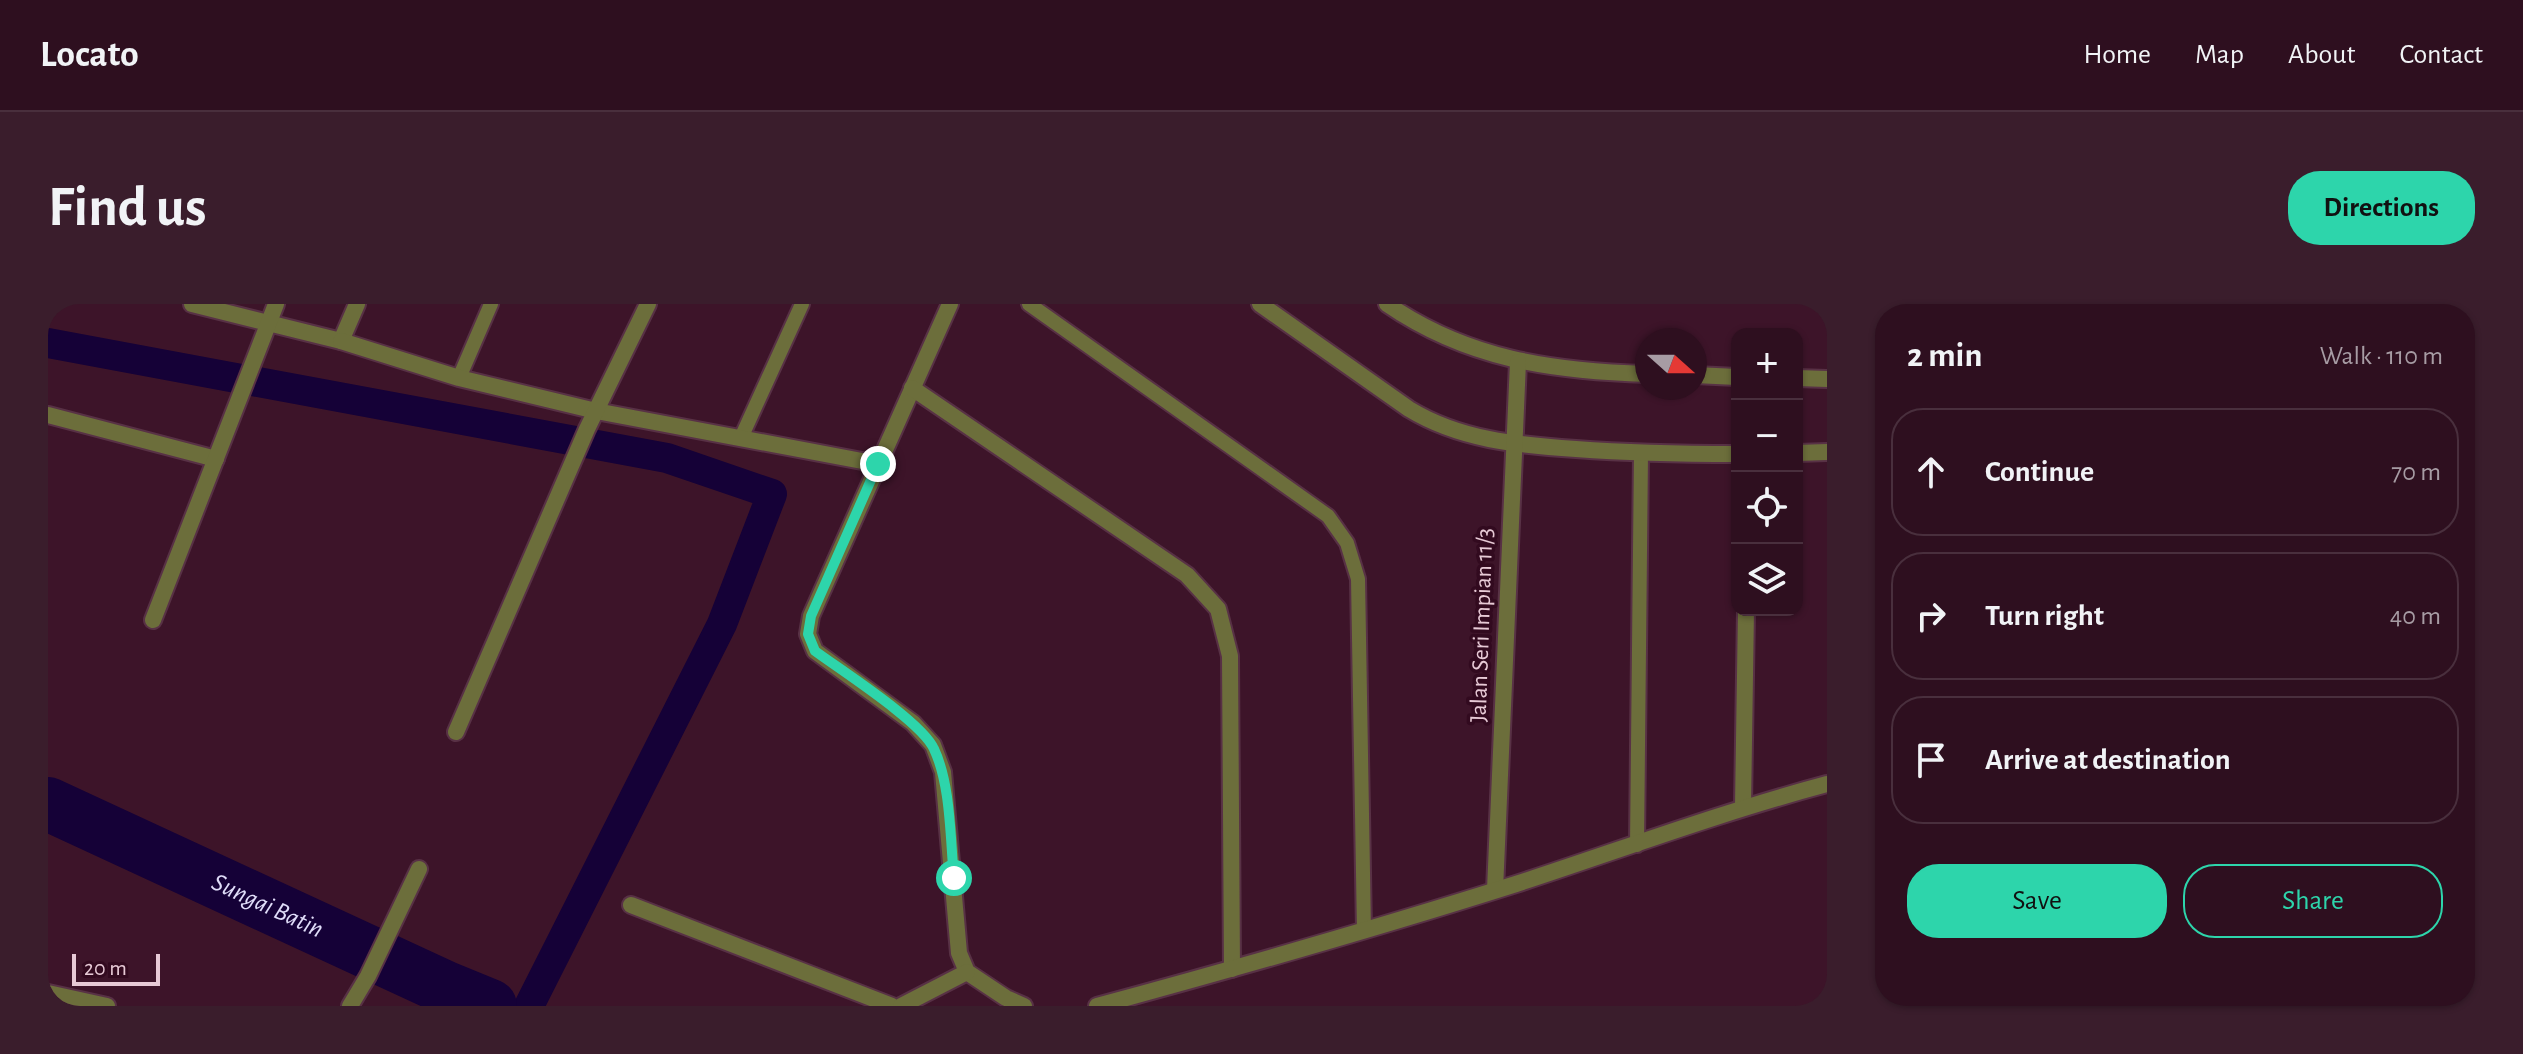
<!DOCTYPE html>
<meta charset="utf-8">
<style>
:root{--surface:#2e0f1f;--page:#3a1d2c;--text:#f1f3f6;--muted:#a79ca4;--line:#492f3d;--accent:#2dd5ab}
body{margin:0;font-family:"Alegreya Sans",sans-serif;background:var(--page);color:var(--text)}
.controls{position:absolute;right:24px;top:24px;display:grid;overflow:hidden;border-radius:16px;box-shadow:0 2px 6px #0004}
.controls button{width:72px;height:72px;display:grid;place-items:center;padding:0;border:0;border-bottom:2px solid var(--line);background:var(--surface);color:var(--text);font:40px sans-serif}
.compass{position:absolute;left:1587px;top:24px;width:72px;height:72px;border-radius:50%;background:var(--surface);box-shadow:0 2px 6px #0004;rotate:111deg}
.scale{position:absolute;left:24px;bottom:20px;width:88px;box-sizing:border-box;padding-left:8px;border:4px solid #e7cad6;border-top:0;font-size:22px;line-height:28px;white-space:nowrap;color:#e7cad6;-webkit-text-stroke:6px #320a1f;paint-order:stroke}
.stop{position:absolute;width:24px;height:24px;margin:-18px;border:6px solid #2dd5ab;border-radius:50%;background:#fff}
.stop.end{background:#2dd5ab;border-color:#fff;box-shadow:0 2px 8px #0008}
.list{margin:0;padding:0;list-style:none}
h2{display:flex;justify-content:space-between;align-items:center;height:104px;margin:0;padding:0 32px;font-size:34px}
h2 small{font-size:26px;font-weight:400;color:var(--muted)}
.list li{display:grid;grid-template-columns:52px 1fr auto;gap:24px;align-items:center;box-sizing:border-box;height:128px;margin:0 16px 16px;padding:0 16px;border:2px solid var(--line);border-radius:32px}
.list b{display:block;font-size:30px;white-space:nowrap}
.list em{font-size:26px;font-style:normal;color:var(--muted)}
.actions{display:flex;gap:16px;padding:24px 32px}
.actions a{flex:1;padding:18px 0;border:2px solid var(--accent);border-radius:32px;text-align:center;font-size:28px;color:var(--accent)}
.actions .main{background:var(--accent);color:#111}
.icon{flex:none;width:44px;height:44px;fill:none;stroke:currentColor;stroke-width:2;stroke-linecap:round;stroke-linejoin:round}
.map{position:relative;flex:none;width:1779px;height:702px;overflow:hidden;border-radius:32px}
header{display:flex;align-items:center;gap:48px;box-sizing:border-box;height:112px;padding:0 40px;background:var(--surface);border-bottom:2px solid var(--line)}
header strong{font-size:38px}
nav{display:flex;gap:44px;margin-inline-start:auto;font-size:28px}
.intro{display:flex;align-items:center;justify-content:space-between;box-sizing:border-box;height:192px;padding:0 48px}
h1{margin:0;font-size:56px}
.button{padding:20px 36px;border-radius:32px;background:var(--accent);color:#111;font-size:28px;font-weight:700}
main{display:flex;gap:48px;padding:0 48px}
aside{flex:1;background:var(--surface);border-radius:32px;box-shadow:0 2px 6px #0004}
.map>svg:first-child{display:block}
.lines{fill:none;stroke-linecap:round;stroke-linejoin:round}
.canal{stroke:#150137;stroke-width:30}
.river{stroke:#150137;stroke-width:54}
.lane-casing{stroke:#583145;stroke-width:18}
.street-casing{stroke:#583145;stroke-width:20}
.lane{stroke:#6c6e3b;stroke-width:14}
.street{stroke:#6c6e3b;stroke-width:16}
.route{stroke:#2dd5ab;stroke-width:10}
.labels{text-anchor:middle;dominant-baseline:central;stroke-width:7;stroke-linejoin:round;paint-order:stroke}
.street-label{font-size:24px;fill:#e7cad6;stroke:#320a1f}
.water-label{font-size:26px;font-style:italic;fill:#e0ddf9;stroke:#320a1f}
</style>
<header>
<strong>Locato</strong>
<nav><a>Home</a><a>Map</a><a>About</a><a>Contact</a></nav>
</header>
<div class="intro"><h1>Find us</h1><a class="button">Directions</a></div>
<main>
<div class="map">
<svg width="1779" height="702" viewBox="0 0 1779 702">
<rect width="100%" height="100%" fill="#3d1429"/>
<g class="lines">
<!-- canal -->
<path class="canal" d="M 0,39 L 619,154 L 724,190 L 674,320 L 481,702"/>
<!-- river -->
<path class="river" id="s1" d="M 0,500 L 398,684 L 442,702"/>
<defs>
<g id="lane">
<path d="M 981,0 L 1280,212 L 1299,239 L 1310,275 L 1316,627"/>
<path d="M 411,74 L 443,0"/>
<path d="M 693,134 L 754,0"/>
<path d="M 1589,541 L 1593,149"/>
</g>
<g id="street">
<path d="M 144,0 L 293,37 L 309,0"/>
<path d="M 902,0 L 763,312 L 760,330 L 767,347 L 865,419 L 885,441 L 895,468 L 911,649 L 919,668 L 958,694 L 976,702"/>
<path d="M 1212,0 L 1361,105 C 1412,136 1469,141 1528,145 C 1582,149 1635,150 1689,150"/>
<path d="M 1339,0 C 1419,55 1503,67 1599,70"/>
<path d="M 293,37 L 411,74 L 548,107 L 830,160"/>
<path d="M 1647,71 L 1689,73"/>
<path d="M 1749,74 L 1779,75"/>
<path d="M 864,84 L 1139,271 L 1170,305 L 1182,352 L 1184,665"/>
<path d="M 0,111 L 168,155"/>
<path d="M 1749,149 L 1779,148"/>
<path d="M 105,316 L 228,0"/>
<path d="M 408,428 L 539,125 L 600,0"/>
<path d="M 1695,502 L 1698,306"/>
<path d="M 1447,586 L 1470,58"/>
<path d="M 583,601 L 844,702"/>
<path d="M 0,689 L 59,702"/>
<path d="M 302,702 L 320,672 L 371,565"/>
<path d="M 853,702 L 919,668"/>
<path d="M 1049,702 C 1189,664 1329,624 1468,580 C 1572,546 1674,508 1779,480"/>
</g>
</defs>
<!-- lane casing -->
<use href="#lane" class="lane-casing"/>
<!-- street casing -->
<use href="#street" class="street-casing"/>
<!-- lane -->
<use href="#lane" class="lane"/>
<!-- street -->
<use href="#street" class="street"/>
</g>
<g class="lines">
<!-- route -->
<path class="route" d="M 830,160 L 763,312 L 760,330 L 767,347 C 794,367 874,418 886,445 C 903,481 902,534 906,574"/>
</g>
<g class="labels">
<!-- street labels -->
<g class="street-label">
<text transform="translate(1434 321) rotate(-88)">Jalan Seri Impian 11/3</text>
</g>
<!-- water labels -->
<g class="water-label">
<text stroke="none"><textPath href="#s1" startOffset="242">Sungai Batin</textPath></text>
</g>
</g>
</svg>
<div class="controls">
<button>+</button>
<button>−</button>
<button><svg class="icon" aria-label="locate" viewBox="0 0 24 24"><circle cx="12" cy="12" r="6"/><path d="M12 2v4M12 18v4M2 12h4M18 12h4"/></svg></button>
<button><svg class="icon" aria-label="layers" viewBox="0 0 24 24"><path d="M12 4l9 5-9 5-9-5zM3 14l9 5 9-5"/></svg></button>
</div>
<svg class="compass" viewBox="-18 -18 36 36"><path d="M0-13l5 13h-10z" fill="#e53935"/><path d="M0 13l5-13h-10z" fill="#a79ca4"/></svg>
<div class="scale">20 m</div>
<div class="stop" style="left:906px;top:574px"></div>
<div class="stop end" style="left:830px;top:160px"></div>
</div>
<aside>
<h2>2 min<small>Walk · 110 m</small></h2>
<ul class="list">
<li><svg class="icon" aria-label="ahead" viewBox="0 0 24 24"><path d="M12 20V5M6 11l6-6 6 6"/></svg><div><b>Continue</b></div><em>70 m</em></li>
<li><svg class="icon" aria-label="right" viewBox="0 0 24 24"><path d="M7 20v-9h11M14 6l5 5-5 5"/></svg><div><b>Turn right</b></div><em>40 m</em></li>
<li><svg class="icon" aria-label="arrive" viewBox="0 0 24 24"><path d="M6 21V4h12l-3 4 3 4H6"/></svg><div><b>Arrive at destination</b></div></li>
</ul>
<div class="actions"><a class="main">Save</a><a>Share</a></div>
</aside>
</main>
